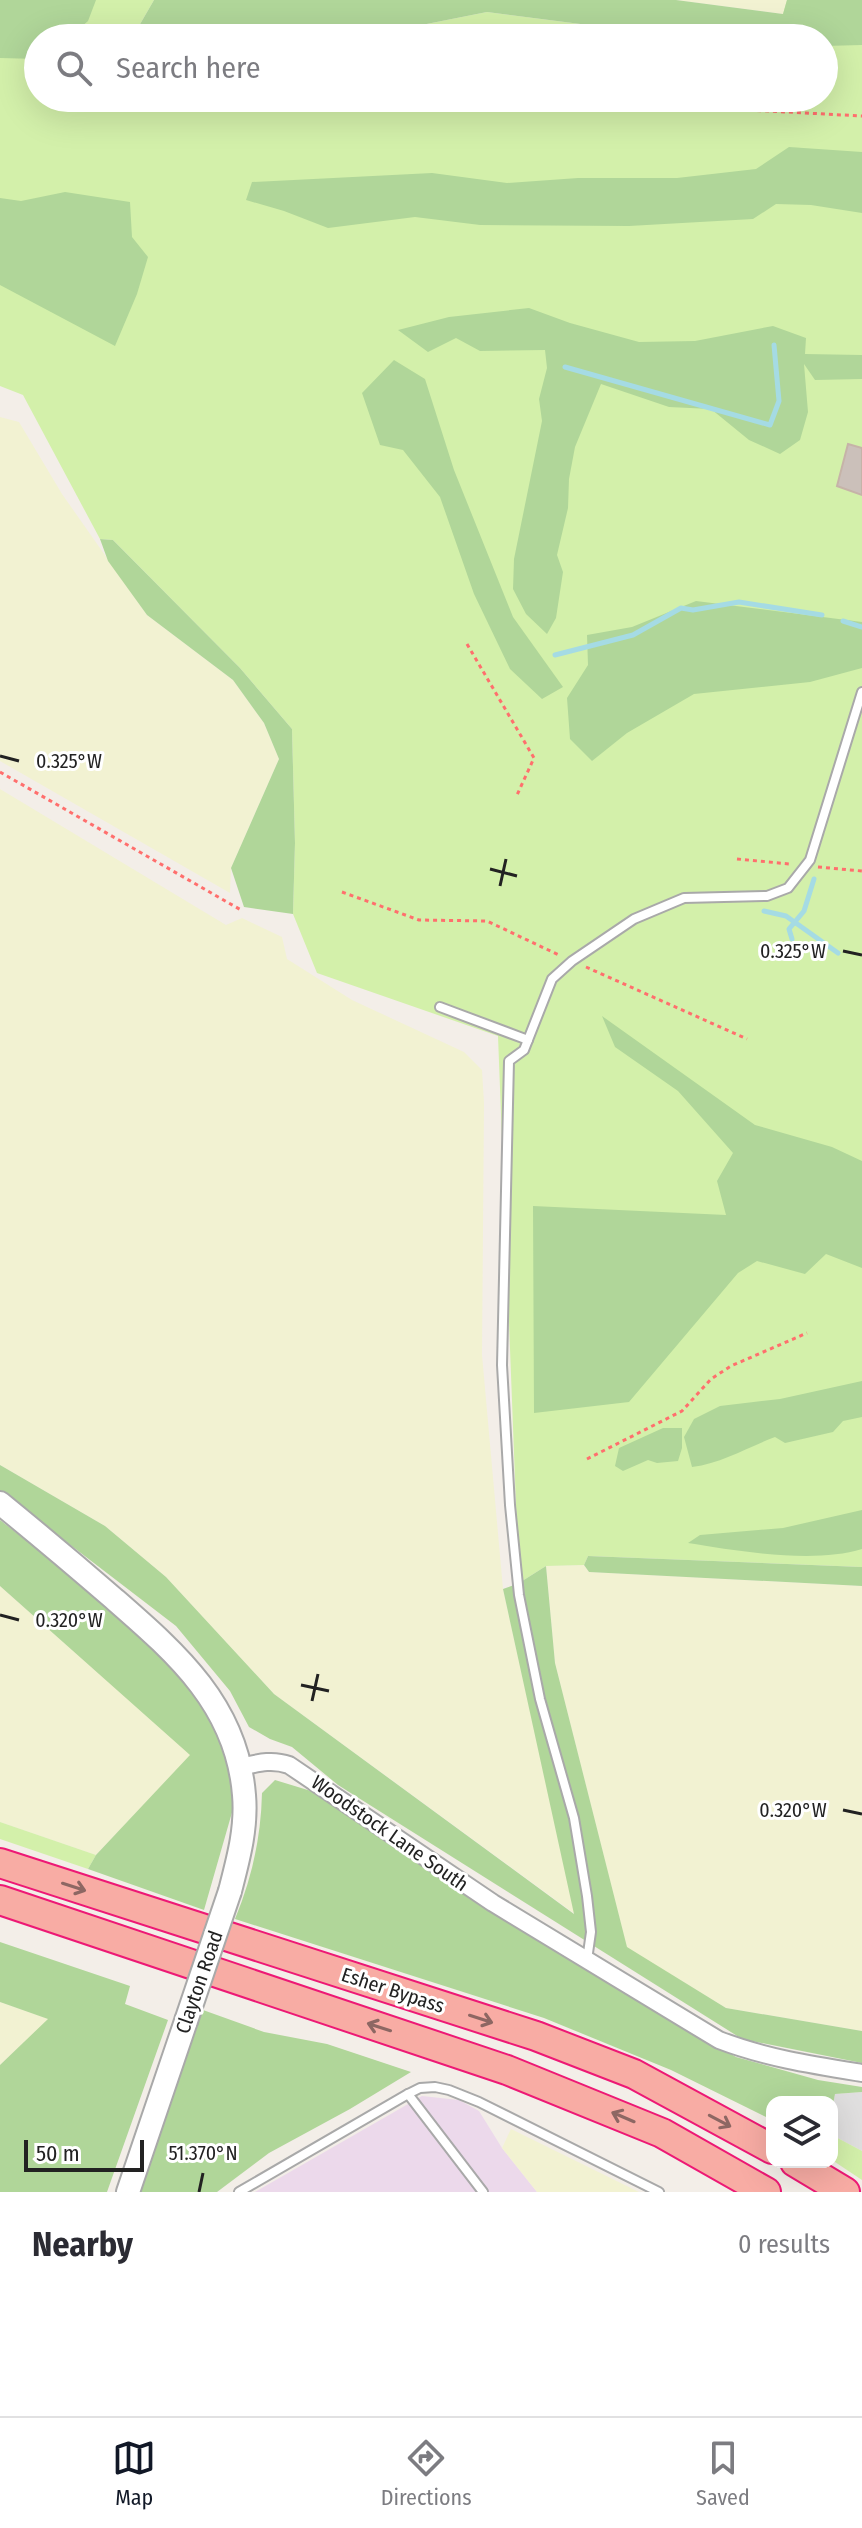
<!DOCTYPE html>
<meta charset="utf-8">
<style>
:root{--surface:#fff;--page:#f7f7f7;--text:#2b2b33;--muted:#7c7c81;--line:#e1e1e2;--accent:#111827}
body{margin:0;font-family:"Fira Sans Condensed",sans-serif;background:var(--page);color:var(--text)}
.controls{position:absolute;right:24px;bottom:24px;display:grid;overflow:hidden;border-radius:16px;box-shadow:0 8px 32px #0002}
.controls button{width:72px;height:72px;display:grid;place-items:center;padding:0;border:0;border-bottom:2px solid var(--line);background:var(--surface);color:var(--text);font:40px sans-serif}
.scale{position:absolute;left:24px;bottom:20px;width:120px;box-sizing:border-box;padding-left:8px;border:4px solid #222;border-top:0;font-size:22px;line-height:28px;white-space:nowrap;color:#222;-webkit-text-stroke:6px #fff;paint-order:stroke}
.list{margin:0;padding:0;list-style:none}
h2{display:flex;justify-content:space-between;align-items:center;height:104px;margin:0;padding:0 32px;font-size:34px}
h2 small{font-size:26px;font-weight:400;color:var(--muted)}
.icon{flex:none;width:44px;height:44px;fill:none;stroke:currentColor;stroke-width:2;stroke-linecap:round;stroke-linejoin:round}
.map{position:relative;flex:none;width:862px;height:2192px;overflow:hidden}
.search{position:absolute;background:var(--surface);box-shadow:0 8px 32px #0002;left:24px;right:24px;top:24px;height:88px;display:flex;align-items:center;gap:20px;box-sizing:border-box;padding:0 28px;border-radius:44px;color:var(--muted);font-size:30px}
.sheet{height:224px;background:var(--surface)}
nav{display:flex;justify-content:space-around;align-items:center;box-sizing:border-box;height:112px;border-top:2px solid var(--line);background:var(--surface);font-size:22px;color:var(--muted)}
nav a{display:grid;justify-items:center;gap:4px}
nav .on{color:var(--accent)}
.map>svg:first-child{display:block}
.residential{fill:#e0dfdf}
.industrial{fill:#ecd9eb}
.farmland{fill:#f2f2d2}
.grass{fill:#d3f0aa}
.forest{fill:#b0d699}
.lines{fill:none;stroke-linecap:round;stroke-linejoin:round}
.stream{stroke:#a5dbe4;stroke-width:5}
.building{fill:#cbc0ba;stroke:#c6b3a8;stroke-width:2}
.service-casing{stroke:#a9a9a9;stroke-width:12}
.minor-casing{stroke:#a9a9a9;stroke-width:20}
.tertiary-casing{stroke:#a9a9a9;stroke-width:26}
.trunk-casing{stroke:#ed1975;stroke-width:32}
.path{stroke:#ff6f6d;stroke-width:3;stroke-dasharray:4 4;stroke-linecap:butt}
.service{stroke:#fff;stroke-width:8}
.minor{stroke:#fff;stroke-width:16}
.tertiary{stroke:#fff;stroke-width:22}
.trunk{stroke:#f8aca4;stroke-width:28}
.tertiary-bridge-casing{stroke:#a9a9a9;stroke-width:26;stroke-linecap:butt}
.tertiary-bridge{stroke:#fff;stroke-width:22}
.oneway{stroke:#8d6763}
.ticks{fill:none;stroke:#222;stroke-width:3}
.labels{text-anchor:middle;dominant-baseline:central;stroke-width:6;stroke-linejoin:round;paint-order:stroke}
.street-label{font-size:20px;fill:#222;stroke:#fff}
.ticks-label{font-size:20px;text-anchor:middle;fill:#222;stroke:#fff;stroke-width:6;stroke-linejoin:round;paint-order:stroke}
</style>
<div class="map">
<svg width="862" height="2192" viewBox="0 0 862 2192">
<rect width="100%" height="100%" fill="#f3eee8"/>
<!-- residential -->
<path class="residential" d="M 862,2092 L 862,2151 L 832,2135 L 832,2110 L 835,2094 Z"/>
<!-- industrial -->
<path class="industrial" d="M 422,2096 L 459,2100 L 479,2111 L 502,2148 L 537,2192 L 255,2192 Z"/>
<!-- farmland -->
<g class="farmland">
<path d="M 676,0 L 787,0 L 783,14 Z"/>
<path d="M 0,417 L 19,422 L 62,494 L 147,615 L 233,680 L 264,723 L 279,759 L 231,868 L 230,893 L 0,761 Z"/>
<path d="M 0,789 L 226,925 L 242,918 L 282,937 L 287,959 L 352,1000 L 464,1052 L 482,1070 L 484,1103 L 482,1355 L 503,1589 L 575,1914 L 274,1694 L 166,1577 L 105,1526 L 0,1465 Z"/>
<path d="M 584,1565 L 589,1572 L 862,1586 L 862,2031 L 726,2008 L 627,1948 L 555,1663 L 546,1566 Z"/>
<path d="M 0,1586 L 191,1755 L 96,1855 L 0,1822 Z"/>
<path d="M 0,2002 L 49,2019 L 0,2065 Z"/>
<path d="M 511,2129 L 639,2192 L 537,2192 L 502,2148 Z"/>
</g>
<!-- grass -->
<g class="grass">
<path d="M 0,0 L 154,0 L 132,38 L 38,38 L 38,98 L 824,98 L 824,38 L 783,14 L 787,0 L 862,0 L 862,1567 L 588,1556 L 584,1565 L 546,1566 L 519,1583 L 498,1036 L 317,973 L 293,914 L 295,843 L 292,729 L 240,668 L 113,540 L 100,539 L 23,395 L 0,386 Z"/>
<path d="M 487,12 L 690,38 L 356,38 Z"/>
<path d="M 0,1822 L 96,1855 L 88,1869 L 0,1839 Z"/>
<path d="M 832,2135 L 862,2151 L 862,2180 L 832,2160 Z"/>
</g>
<!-- forest -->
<g class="forest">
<path d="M 0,0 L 96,0 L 88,21 L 68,38 L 38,38 L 38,59 L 0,58 Z"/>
<path d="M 154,0 L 676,0 L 783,14 L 787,0 L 862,0 L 862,45 L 824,46 L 824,38 L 690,38 L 487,12 L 356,38 L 132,38 Z"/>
<path d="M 789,147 L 862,152 L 862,213 L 811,205 L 776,204 L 753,219 L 629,226 L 480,225 L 415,217 L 328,228 L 284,211 L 246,200 L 252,182 L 432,173 L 507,183 L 578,178 L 677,178 L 756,169 Z"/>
<path d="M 65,192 L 130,202 L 132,237 L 148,257 L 137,294 L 115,346 L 0,285 L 0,198 L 21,201 Z"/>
<path d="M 529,308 L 570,323 L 639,342 L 695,341 L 773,326 L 806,338 L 805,354 L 862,355 L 862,379 L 815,380 L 804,364 L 808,412 L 800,440 L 780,454 L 749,440 L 711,409 L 669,407 L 601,384 L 575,447 L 569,479 L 568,508 L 557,555 L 563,572 L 556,618 L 547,634 L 526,614 L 513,589 L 514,559 L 542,421 L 539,399 L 547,368 L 545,350 L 480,351 L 456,338 L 428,352 L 398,330 L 449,317 Z"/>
<path d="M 394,360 L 425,379 L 454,470 L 513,617 L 563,687 L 542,699 L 510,669 L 474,594 L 440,497 L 403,450 L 380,445 L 362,393 Z"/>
<path d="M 100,539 L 113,540 L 240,668 L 292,729 L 295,843 L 293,914 L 244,907 L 231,868 L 279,759 L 264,723 L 233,680 L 147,615 L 108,561 Z"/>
<path d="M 696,601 L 862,622 L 862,668 L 810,682 L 694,694 L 627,733 L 592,761 L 570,739 L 567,698 L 588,665 L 587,635 L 632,627 Z"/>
<path d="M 602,1016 L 755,1125 L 832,1147 L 862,1161 L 862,1268 L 826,1254 L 805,1274 L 757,1261 L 738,1273 L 629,1402 L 534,1413 L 533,1206 L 726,1215 L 717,1181 L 733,1153 L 678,1091 L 615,1047 Z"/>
<path d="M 862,1381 L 862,1417 L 843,1421 L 833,1432 L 785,1443 L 775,1437 C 746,1448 722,1463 692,1467 L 684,1437 L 694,1419 L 720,1406 L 780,1399 Z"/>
<path d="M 663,1428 L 682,1428 L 682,1448 L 678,1461 L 657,1463 L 648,1460 L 623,1471 L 615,1466 L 619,1448 Z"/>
<path d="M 0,1465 L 105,1526 L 166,1577 L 274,1694 L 574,1914 L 503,1589 L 519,1583 L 546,1566 L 555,1663 L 627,1947 L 726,2008 L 862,2031 L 862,2063 L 742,2039 L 338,1785 L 292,1747 L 270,1739 L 249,1727 L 230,1691 L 176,1626 L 0,1491 Z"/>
<path d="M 862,1510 L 862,1549 C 813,1564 738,1551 688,1543 L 700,1535 L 783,1528 Z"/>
<path d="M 0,1520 L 88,1589 L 146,1639 L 192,1685 L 226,1751 L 232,1786 L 233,1809 L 204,1910 L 88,1869 L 96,1855 L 190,1755 L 0,1586 Z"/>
<path d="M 588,1556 L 862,1567 L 862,1586 L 589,1572 L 584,1565 Z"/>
<path d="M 275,1780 L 311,1791 L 525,1931 L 736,2057 L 818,2080 L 862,2087 L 862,2092 L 835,2094 L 832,2110 L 832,2102 L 772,2102 L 772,2120 L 671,2070 L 544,2018 L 235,1919 C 252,1878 261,1837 262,1793 Z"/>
<path d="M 0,1942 L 130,1986 L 125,2004 L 168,2020 L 107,2192 L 0,2192 L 0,2065 L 48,2019 L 0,2002 Z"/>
<path d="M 203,2010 L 264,2032 L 327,2044 L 411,2072 L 350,2109 L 269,2153 L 217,2192 L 139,2192 Z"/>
</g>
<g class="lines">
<!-- stream -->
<g class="stream">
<path d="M 565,367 L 770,425 L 779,401 L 774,345"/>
<path d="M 843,621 L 862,627"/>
<path d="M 555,655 L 633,635 L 681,608 L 693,610 L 739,602 L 822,615"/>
<path d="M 764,911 L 786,916 L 838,953"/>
<path d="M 792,939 L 789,929 L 804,911 L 814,879"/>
</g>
</g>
<!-- building -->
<path class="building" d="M 848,444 L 862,448 L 862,495 L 837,486 Z"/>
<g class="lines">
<defs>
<g id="service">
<path d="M 440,1007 L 528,1040"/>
<path d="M 587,1960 L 591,1932 L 587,1896 L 574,1818 L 540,1699 L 519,1595 L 510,1505 L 502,1365 L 509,1061 L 524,1050 L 552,979 L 572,961 L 634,919 L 684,898 L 767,896 L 788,888 L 810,860 L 862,692"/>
<path d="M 408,2094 L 483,2192"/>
<path d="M 239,2192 L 408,2094 L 420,2088 L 435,2087 L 449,2090 L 479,2102 L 659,2192"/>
</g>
<path id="minor" d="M 240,1767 C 258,1763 272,1759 289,1765 L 493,1903 L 719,2040 C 766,2058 812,2065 862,2073"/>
<g id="tertiary">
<path d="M 0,1503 C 38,1534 76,1566 113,1598 C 176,1653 237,1705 244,1795 C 247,1828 238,1860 230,1891"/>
<path d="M 128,2192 L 186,2021"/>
</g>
<g id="trunk">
<path d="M 0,1863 L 536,2036 L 634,2074 L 772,2149"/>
<path d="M 0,1900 L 507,2070 L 662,2133 L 766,2192"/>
<path d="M 795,2162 L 845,2192"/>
</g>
</defs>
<!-- service casing -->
<use href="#service" class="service-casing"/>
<!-- minor casing -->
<use href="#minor" class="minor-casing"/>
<!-- tertiary casing -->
<use href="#tertiary" class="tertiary-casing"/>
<!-- trunk casing -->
<use href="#trunk" class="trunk-casing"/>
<!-- path -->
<g class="path">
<path d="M 749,110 L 862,116"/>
<path d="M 467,644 L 534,758 L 517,795"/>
<path d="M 0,772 L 241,910"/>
<path d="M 737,859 L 790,864"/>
<path d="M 818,867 L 862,871"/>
<path d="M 342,892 L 419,920 L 487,921 L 561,956"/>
<path d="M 586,967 L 747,1039"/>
<path d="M 587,1459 L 682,1411 L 711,1379 L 731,1366 L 807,1333"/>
</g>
<!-- service -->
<use href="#service" class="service"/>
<!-- minor -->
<use href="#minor" class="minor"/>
<!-- tertiary -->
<use href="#tertiary" class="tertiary"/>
<!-- trunk -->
<use href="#trunk" class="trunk"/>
<defs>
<path id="tertiary-bridge" d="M 186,2021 L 230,1891"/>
</defs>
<!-- tertiary-bridge casing -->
<use href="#tertiary-bridge" class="tertiary-bridge-casing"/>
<!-- tertiary-bridge -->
<use href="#tertiary-bridge" class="tertiary-bridge"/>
</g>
<!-- one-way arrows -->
<defs><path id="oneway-shaft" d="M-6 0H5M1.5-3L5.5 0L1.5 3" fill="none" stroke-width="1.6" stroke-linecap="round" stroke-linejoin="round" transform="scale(2)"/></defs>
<g class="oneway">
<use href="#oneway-shaft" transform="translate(74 1887) rotate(18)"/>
<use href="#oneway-shaft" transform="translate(481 2019) rotate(18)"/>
<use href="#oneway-shaft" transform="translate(379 2027) rotate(-162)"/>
<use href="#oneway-shaft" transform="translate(623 2117) rotate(-157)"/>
<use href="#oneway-shaft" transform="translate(720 2121) rotate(28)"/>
</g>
<!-- ticks -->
<path class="ticks" d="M 0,756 L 19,761M 490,869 L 517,876M 500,886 L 506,859M 843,951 L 862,955M 0,1615 L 19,1620M 301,1685 L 329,1691M 312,1701 L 318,1674M 843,1810 L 862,1814M 199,2192 L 203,2173"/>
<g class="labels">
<!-- street labels -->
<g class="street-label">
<text transform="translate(390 1833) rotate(35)">Woodstock Lane South</text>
<text transform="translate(199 1982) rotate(-71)">Clayton Road</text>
<text transform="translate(393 1990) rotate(18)">Esher Bypass</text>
</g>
</g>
<g class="ticks-label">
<text x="69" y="768">0.325°W</text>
<text x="793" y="958">0.325°W</text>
<text x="69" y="1627">0.320°W</text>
<text x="793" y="1817">0.320°W</text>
<text x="203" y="2160">51.370°N</text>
</g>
</svg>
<div class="controls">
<button><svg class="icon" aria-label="layers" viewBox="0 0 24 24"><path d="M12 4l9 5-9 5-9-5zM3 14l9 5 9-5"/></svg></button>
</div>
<div class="scale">50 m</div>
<div class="search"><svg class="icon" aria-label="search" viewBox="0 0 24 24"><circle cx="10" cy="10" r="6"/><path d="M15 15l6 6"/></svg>Search here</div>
</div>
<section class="sheet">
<h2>Nearby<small>0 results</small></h2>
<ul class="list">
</ul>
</section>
<nav>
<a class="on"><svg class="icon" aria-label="map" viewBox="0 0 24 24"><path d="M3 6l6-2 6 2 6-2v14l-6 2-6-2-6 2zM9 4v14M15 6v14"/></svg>Map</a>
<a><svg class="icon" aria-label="directions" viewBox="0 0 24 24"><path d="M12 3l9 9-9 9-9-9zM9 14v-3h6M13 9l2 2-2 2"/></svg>Directions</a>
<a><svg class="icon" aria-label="saved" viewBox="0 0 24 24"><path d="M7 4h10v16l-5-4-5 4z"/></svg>Saved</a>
</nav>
